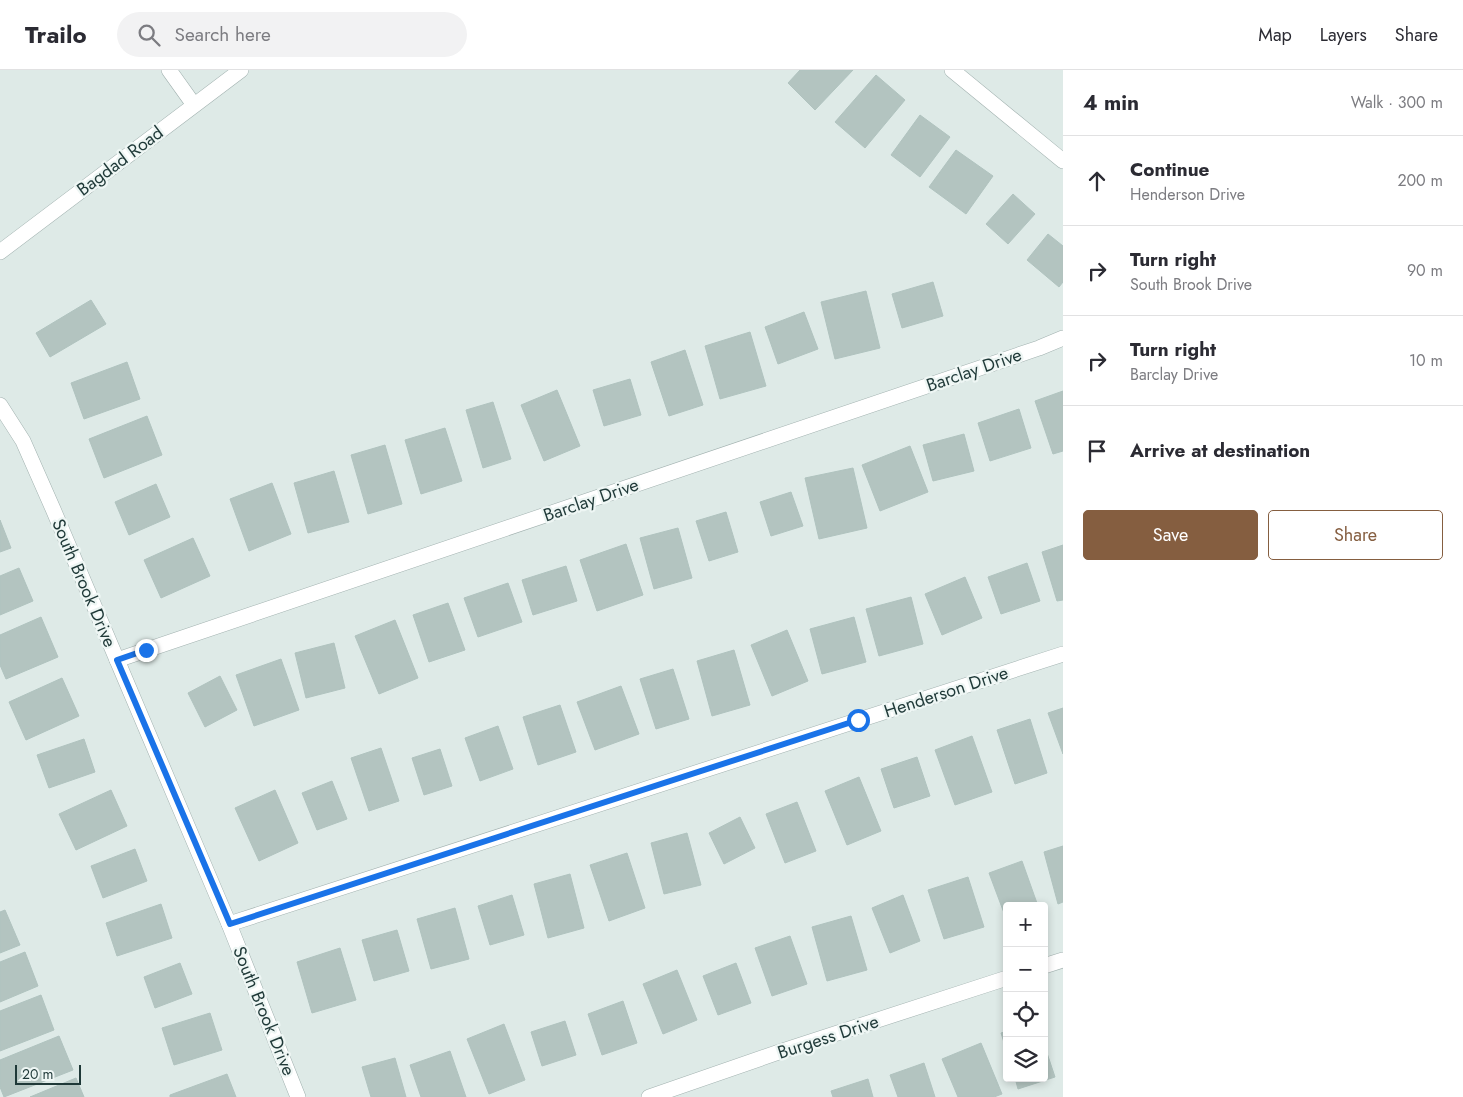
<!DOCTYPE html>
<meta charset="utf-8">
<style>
:root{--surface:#fff;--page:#f2f2f3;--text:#2b2b33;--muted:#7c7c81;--line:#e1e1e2;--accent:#855e40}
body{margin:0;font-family:Jost,sans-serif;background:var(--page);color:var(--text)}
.controls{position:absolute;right:15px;bottom:15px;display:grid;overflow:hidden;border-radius:5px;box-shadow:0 2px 8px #0003}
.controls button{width:45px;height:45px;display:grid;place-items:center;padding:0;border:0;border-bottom:1px solid var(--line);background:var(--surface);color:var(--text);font:25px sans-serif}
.scale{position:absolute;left:15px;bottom:12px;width:66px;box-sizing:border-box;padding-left:5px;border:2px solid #1f3938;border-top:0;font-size:14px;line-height:18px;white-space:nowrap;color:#1f3938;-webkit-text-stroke:4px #eef6f4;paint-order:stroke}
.stop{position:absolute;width:15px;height:15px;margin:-11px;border:4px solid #1a73e8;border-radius:50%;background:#fff}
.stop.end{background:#1a73e8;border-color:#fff;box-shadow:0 1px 5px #0008}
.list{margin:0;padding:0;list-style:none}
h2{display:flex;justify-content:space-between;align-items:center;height:65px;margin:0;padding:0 20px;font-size:21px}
h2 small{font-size:16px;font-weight:400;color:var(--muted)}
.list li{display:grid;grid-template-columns:32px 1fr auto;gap:15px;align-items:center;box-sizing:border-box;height:90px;padding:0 20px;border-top:1px solid var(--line)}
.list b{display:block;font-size:19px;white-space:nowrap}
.list p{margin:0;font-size:16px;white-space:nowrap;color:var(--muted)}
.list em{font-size:16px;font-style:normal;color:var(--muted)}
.actions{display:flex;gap:10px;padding:15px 20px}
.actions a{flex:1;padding:11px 0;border:1px solid var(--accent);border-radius:5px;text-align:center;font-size:18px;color:var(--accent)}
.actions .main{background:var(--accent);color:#fff}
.icon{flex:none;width:28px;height:28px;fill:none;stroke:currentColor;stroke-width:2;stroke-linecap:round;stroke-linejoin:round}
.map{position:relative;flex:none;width:1063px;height:1027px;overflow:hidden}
header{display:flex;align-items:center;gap:30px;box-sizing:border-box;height:70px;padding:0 25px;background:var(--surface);border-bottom:1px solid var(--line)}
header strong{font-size:24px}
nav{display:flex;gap:28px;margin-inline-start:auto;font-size:18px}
.search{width:350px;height:45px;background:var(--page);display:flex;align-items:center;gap:12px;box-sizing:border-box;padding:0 18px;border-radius:28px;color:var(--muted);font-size:19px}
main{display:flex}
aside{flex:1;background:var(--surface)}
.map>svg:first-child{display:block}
.building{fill:#b3c4c0;stroke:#b0c3bf}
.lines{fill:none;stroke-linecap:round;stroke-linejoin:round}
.minor-casing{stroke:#a1b1af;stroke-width:16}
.tertiary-casing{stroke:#a1b1af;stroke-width:16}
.minor{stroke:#fff;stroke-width:15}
.tertiary{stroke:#fff;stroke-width:15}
.route{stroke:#1a73e8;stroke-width:6}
.labels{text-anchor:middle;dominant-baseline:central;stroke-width:4.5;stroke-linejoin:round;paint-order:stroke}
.street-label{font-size:18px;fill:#1f3938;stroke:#eef6f4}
</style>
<header>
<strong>Trailo</strong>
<div class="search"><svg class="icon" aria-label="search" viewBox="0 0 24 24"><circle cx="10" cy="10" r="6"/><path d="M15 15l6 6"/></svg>Search here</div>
<nav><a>Map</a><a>Layers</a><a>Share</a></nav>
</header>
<main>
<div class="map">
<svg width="1063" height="1027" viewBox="0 0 1063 1027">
<rect width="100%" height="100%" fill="#deeae7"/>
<!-- building -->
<g class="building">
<path d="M 800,0 L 853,0 L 815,40 L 788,13 Z"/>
<path d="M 876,5 L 905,30 L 865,78 L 835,52 Z"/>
<path d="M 920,45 L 950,67 L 920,107 L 891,85 Z"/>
<path d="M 956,80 L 993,106 L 966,144 L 929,117 Z"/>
<path d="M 1013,124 L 1035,144 L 1008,174 L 986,154 Z"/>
<path d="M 1048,164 L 1063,176 L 1063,212 L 1059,217 L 1027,190 Z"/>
<path d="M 933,212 L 943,246 L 902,258 L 892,224 Z"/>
<path d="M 866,221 L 880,278 L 835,289 L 821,232 Z"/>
<path d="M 91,230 L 106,254 L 50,287 L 36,263 Z"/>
<path d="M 804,242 L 818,279 L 778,294 L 765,257 Z"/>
<path d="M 750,262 L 766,316 L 720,329 L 705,276 Z"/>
<path d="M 685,280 L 703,335 L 669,346 L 651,292 Z"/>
<path d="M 127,292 L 140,329 L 84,349 L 71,313 Z"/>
<path d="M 630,309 L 641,345 L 604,356 L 593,320 Z"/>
<path d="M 557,320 L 580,376 L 544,391 L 521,335 Z"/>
<path d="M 1063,321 L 1063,381 L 1053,384 L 1035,331 Z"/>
<path d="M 493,332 L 511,389 L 483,398 L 466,340 Z"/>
<path d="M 1019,339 L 1031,378 L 990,391 L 978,353 Z"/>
<path d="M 147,346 L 162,385 L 104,408 L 89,369 Z"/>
<path d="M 445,358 L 462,411 L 421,424 L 405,370 Z"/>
<path d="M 964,364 L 974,401 L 933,411 L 923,375 Z"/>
<path d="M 385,375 L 402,434 L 368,444 L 351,385 Z"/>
<path d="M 910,376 L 928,422 L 880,441 L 862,395 Z"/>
<path d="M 853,398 L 867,458 L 819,469 L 805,408 Z"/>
<path d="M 334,401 L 349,452 L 308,463 L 294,413 Z"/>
<path d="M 272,413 L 291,464 L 249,481 L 230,429 Z"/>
<path d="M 156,414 L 170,447 L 129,465 L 115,432 Z"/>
<path d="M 791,422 L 803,456 L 771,466 L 760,432 Z"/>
<path d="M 726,442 L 738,482 L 709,491 L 696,451 Z"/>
<path d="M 0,450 L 11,478 L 0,482 Z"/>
<path d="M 678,458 L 692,508 L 654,519 L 640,468 Z"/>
<path d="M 193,468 L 210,506 L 161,528 L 144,490 Z"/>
<path d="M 626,474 L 643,525 L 597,541 L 580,490 Z"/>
<path d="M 1063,475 L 1063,530 L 1057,531 L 1042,482 Z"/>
<path d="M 1027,493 L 1040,531 L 1001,544 L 988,507 Z"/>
<path d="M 566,496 L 577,531 L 533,545 L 522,510 Z"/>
<path d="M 19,498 L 33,531 L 0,545 L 0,506 Z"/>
<path d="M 965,507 L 982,548 L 942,565 L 925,524 Z"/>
<path d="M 508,513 L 522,552 L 478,567 L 464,528 Z"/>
<path d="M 911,527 L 923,574 L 879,586 L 866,539 Z"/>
<path d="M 448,533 L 465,580 L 429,592 L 413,545 Z"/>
<path d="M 41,547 L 58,587 L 6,609 L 0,595 L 0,565 Z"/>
<path d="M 854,547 L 866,592 L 822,604 L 810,559 Z"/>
<path d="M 395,550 L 418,608 L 379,624 L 355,566 Z"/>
<path d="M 787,560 L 808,611 L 772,626 L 751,575 Z"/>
<path d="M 334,573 L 345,618 L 306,628 L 295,583 Z"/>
<path d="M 734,580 L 750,635 L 712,646 L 697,591 Z"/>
<path d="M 281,589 L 299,640 L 254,656 L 236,605 Z"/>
<path d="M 673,599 L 689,649 L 656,659 L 640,609 Z"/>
<path d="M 220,606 L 237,640 L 205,657 L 188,623 Z"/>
<path d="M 62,608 L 79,646 L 26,670 L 9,632 Z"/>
<path d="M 621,616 L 639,664 L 595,680 L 577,632 Z"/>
<path d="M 560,635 L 576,682 L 538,695 L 523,647 Z"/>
<path d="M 1063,638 L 1063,684 L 1048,643 Z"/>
<path d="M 1030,649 L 1047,703 L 1015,714 L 997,660 Z"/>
<path d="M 498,656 L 513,699 L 480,711 L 465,668 Z"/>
<path d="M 972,666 L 992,722 L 955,735 L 935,680 Z"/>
<path d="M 84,669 L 95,702 L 49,718 L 37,685 Z"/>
<path d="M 381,678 L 399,731 L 369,741 L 351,688 Z"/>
<path d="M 440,679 L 452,716 L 424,725 L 412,688 Z"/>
<path d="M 917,687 L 930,726 L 894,738 L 881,699 Z"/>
<path d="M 859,707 L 881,761 L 847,775 L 825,721 Z"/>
<path d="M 332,711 L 347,749 L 317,760 L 302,723 Z"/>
<path d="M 111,720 L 127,756 L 76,780 L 59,744 Z"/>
<path d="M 275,720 L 298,773 L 259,791 L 235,738 Z"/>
<path d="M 797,732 L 816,781 L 785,793 L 766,744 Z"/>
<path d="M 740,747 L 755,778 L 724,794 L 709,763 Z"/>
<path d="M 687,763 L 701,815 L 664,824 L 651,773 Z"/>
<path d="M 1063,776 L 1063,832 L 1058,834 L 1044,782 Z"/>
<path d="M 135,779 L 147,811 L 103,828 L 91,796 Z"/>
<path d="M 627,783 L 645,838 L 609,851 L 590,795 Z"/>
<path d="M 1022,791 L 1038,836 L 1007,836 L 1007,851 L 989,803 Z"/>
<path d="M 570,804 L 584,858 L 548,868 L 534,814 Z"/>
<path d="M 968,807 L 984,857 L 944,869 L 928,820 Z"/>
<path d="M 512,825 L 524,865 L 490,875 L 478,836 Z"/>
<path d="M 903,825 L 920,871 L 890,883 L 872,838 Z"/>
<path d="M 161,834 L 172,868 L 117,886 L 106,853 Z"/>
<path d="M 455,838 L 469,889 L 431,899 L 417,849 Z"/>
<path d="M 5,840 L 20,875 L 0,883 L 0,842 Z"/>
<path d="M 851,846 L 867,900 L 827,911 L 812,857 Z"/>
<path d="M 397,860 L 409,901 L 374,911 L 362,870 Z"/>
<path d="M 790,866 L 807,914 L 772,926 L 755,878 Z"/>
<path d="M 340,878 L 356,930 L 312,943 L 297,892 Z"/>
<path d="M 25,882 L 38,916 L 0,932 L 0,892 Z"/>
<path d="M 180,893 L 192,924 L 155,938 L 144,907 Z"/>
<path d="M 736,893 L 751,933 L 718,945 L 703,906 Z"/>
<path d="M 677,900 L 697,950 L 663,964 L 643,914 Z"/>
<path d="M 41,925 L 54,960 L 0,981 L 0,941 Z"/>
<path d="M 623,931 L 637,973 L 602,985 L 588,944 Z"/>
<path d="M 210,943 L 222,980 L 174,995 L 162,958 Z"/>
<path d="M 565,951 L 576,985 L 542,996 L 531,962 Z"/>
<path d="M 504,954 L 525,1010 L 489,1024 L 467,969 Z"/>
<path d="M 1007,961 L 1007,982 L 1001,963 Z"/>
<path d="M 59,966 L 73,1000 L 4,1027 L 0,1017 L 0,990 Z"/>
<path d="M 981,973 L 1002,1024 L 994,1027 L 958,1027 L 942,989 Z"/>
<path d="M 1044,974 L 1055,1007 L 1018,1019 L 1015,1008 L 1044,1008 Z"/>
<path d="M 450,981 L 466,1027 L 421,1027 L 410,995 Z"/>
<path d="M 395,988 L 406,1027 L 371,1027 L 362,997 Z"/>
<path d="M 924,993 L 935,1027 L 898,1027 L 890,1005 Z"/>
<path d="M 227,1004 L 236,1027 L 170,1027 L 170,1025 Z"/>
<path d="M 76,1008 L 84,1027 L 30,1027 Z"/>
<path d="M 868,1009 L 873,1027 L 833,1027 L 831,1021 Z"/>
</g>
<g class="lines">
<defs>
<g id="minor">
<path d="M 169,0 L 194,35"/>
<path d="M 952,0 L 1063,91"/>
<path d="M 0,335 L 23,371 L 53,439 L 229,854 L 298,1027"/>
<path d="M 117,590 L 1039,278 L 1063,268"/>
<path d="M 229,854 L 1063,584"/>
<path d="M 1044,896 L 1063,890"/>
<path d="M 649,1027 L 779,982 L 1007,908"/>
</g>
<path id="tertiary" d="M 0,182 L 241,0"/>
</defs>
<!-- minor casing -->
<use href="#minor" class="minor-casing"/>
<!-- tertiary casing -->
<use href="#tertiary" class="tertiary-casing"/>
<!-- minor -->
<use href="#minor" class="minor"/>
<!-- tertiary -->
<use href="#tertiary" class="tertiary"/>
</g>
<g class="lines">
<!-- route -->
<path class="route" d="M 146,580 L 117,590 L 230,854 L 858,650"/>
</g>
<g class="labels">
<!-- street labels -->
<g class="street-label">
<text transform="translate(120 91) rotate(-37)">Bagdad Road</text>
<text transform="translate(974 300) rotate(-19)">Barclay Drive</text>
<text transform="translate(591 430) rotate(-19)">Barclay Drive</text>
<text transform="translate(84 513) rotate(67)">South Brook Drive</text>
<text transform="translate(946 622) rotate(-18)">Henderson Drive</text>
<text transform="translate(264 941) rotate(68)">South Brook Drive</text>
<text transform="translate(828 967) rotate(-18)">Burgess Drive</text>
</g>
</g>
</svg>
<div class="controls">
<button>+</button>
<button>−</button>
<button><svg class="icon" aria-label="locate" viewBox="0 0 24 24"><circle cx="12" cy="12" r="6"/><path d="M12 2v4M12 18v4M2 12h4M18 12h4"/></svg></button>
<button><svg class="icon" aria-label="layers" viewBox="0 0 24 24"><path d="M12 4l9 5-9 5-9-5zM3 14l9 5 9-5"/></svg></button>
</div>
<div class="scale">20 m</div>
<div class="stop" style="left:858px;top:650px"></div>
<div class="stop end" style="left:146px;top:580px"></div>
</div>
<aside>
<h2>4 min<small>Walk · 300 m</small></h2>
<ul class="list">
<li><svg class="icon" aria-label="ahead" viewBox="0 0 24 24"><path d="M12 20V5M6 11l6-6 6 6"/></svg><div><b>Continue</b><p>Henderson Drive</p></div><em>200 m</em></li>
<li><svg class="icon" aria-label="right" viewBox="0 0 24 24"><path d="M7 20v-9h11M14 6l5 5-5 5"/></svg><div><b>Turn right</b><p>South Brook Drive</p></div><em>90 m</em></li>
<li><svg class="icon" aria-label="right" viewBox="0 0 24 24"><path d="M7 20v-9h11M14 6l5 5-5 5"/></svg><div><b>Turn right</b><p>Barclay Drive</p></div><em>10 m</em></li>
<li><svg class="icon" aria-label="arrive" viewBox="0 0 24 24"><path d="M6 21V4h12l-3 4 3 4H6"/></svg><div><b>Arrive at destination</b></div></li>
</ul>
<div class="actions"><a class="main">Save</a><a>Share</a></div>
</aside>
</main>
